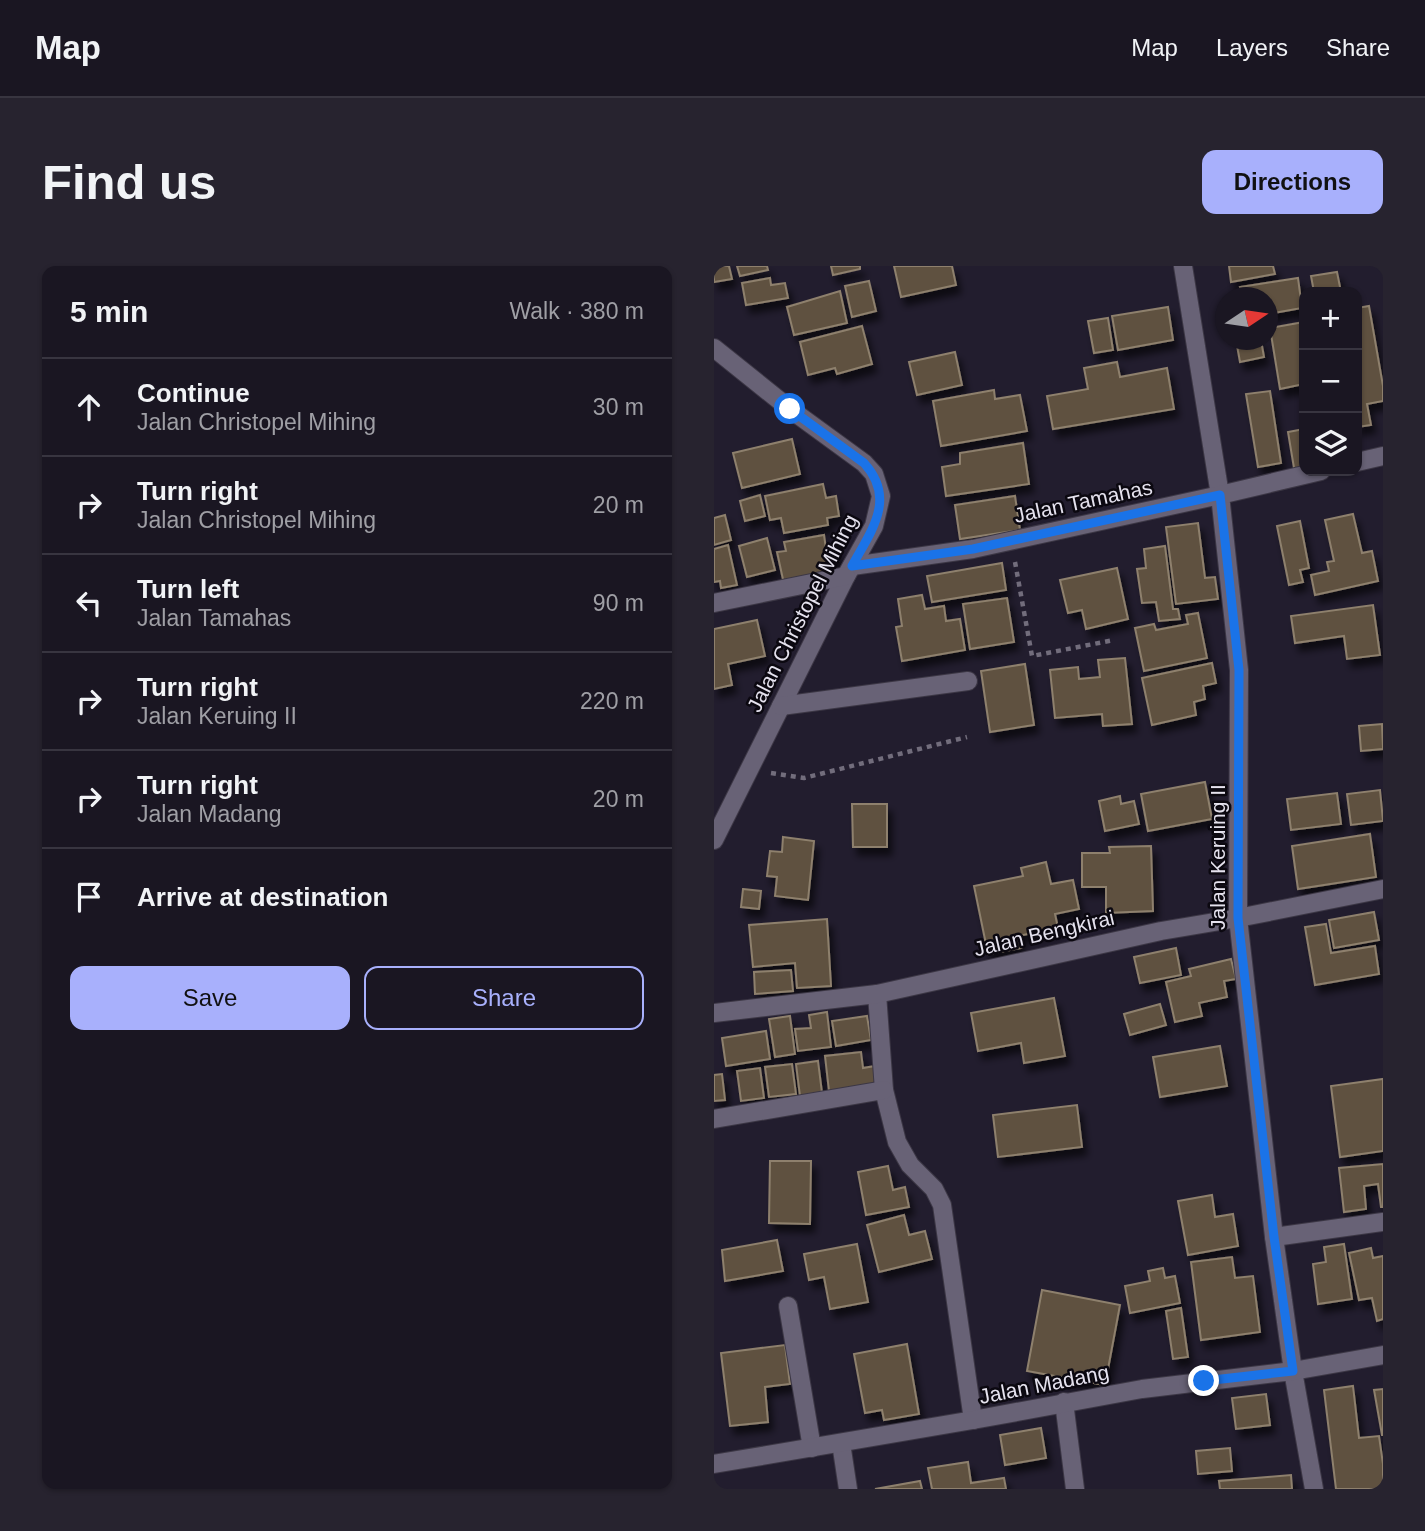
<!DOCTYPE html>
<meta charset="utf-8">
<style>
:root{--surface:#1a1622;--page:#27232f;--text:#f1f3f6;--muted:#9f9fa5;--line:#383540;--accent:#a8b0fc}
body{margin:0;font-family:Arial,sans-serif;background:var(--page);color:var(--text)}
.controls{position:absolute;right:21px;top:21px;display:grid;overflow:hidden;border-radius:14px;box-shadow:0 2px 5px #0004}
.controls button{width:63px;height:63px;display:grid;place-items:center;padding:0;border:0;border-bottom:2px solid var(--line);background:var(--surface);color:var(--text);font:35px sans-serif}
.compass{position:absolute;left:501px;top:21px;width:63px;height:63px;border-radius:50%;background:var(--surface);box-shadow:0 2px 5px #0004;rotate:77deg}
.stop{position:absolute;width:21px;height:21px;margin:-16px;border:5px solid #1a73e8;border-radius:50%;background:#fff}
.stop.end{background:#1a73e8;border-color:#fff;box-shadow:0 2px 7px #0008}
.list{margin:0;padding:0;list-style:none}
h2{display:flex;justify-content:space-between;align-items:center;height:91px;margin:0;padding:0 28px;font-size:30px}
h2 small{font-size:23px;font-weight:400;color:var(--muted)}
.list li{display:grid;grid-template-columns:46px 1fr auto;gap:21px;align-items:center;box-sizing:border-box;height:98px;padding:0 28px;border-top:2px solid var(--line)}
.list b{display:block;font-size:26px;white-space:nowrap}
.list p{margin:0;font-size:23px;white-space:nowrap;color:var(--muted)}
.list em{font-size:23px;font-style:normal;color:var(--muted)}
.actions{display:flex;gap:14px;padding:21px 28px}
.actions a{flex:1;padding:16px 0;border:2px solid var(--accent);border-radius:14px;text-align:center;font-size:24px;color:var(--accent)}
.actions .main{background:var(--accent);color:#111}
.icon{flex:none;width:38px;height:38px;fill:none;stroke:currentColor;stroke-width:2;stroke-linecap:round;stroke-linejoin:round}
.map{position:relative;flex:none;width:669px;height:1223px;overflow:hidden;border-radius:14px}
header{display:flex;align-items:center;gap:42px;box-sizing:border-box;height:98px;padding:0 35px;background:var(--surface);border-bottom:2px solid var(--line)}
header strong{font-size:33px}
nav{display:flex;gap:38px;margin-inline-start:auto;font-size:24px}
.intro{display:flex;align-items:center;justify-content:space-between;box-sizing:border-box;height:168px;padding:0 42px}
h1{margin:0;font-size:49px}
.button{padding:18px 32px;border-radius:14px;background:var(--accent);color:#111;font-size:24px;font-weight:700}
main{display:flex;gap:42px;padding:0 42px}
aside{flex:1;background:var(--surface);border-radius:14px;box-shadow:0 2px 5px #0004}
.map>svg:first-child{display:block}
.building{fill:#5e513f;stroke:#8e806d;stroke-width:2;filter:url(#shadow)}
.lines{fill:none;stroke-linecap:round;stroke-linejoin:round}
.minor-casing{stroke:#3c3745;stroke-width:20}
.path{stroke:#726d7c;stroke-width:4.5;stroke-dasharray:5 5;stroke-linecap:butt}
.minor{stroke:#686276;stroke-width:18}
.route{stroke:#1a73e8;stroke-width:9}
.labels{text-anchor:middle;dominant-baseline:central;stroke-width:5;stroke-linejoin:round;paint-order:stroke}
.street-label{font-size:21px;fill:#e5e2ee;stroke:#0b0810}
</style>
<header>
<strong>Map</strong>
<nav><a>Map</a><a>Layers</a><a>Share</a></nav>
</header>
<div class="intro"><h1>Find us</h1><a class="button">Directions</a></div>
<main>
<aside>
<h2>5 min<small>Walk · 380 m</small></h2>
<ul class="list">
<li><svg class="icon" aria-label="ahead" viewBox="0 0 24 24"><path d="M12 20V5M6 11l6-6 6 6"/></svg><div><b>Continue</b><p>Jalan Christopel Mihing</p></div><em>30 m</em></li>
<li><svg class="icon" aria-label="right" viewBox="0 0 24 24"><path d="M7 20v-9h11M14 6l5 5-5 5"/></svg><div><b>Turn right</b><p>Jalan Christopel Mihing</p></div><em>20 m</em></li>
<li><svg class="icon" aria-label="left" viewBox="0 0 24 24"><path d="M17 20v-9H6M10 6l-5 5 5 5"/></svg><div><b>Turn left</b><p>Jalan Tamahas</p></div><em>90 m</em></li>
<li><svg class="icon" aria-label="right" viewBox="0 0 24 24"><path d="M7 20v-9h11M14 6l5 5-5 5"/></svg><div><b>Turn right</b><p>Jalan Keruing II</p></div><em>220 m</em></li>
<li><svg class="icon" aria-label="right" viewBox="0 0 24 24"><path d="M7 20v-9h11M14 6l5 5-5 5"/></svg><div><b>Turn right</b><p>Jalan Madang</p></div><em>20 m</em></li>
<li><svg class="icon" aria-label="arrive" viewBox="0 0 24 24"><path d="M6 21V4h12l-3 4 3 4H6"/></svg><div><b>Arrive at destination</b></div></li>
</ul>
<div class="actions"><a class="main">Save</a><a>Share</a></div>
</aside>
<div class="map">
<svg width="669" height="1223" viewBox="0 0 669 1223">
<defs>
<filter id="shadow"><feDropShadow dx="4.5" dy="8" stdDeviation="3.5" flood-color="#0009"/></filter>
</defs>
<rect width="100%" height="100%" fill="#221d2e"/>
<!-- building -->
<g class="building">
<path d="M 0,0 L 15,0 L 18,13 L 0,16 Z"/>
<path d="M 23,0 L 53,0 L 54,4 L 26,10 Z"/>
<path d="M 117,0 L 146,0 L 146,3 L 119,9 Z"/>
<path d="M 180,0 L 238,0 L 242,19 L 187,31 Z"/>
<path d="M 515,0 L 559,0 L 561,8 L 517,16 Z"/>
<path d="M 623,6 L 627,26 L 600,26 L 597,10 Z"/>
<path d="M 56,12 L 57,19 L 71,17 L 74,32 L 32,39 L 28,17 Z"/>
<path d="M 584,12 L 588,42 L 554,48 L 554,32 L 528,32 L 526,21 Z"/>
<path d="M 155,15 L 162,45 L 138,51 L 131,20 Z"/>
<path d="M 126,25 L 133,57 L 80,69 L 73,41 Z"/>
<path d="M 655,40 L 669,120 L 669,135 L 653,138 L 657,159 L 643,161 L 643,42 Z"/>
<path d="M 454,41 L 459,74 L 404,84 L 398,50 Z"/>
<path d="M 394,52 L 399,84 L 380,87 L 374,55 Z"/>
<path d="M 590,56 L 590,118 L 566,123 L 556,62 Z"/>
<path d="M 148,60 L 158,98 L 123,108 L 121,102 L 94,109 L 86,76 Z"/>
<path d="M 522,74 L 547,74 L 550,91 L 526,96 Z"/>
<path d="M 241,86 L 248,119 L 203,129 L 195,96 Z"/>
<path d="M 403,96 L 406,111 L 453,102 L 460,143 L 339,163 L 333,130 L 374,123 L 370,102 Z"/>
<path d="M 280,124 L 281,133 L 306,129 L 313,165 L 227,180 L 219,135 Z"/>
<path d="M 556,125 L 567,197 L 544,201 L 532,128 Z"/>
<path d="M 590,163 L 590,205 L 581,208 L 574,166 Z"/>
<path d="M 78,173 L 86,208 L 28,222 L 19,187 Z"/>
<path d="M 309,177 L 315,218 L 232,230 L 228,201 L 246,198 L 246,187 Z"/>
<path d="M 109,218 L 112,232 L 122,230 L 125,250 L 113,252 L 114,259 L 70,267 L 67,252 L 56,254 L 51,230 Z"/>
<path d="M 46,229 L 51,250 L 31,255 L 26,235 Z"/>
<path d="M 301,230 L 306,264 L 246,273 L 241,239 Z"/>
<path d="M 639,248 L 648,287 L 658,285 L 664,315 L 601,329 L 597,309 L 615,305 L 613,296 L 620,295 L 611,254 Z"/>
<path d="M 11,249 L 17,274 L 0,279 L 0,252 Z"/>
<path d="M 586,255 L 595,302 L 586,304 L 589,316 L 575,319 L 563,260 Z"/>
<path d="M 484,257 L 491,312 L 501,311 L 504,333 L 462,338 L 452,261 Z"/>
<path d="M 110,269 L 112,283 L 122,282 L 124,295 L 111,298 L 114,310 L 70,318 L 63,286 L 72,285 L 70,276 Z"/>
<path d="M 53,272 L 61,304 L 33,311 L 25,280 Z"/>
<path d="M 14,279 L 23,319 L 7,322 L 6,315 L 0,316 L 0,283 Z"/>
<path d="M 451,280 L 459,343 L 464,343 L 466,353 L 445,355 L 442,336 L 428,337 L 423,303 L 432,302 L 430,283 Z"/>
<path d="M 288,297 L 292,324 L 218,336 L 213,310 Z"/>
<path d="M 403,302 L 414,353 L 372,363 L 368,344 L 354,347 L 346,314 Z"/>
<path d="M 208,329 L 211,343 L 230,340 L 232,355 L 246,353 L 251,384 L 188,395 L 182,361 L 188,360 L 184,333 Z"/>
<path d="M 293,332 L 300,376 L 256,383 L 249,338 Z"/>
<path d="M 659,339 L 666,389 L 633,393 L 630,370 L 581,377 L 577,350 Z"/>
<path d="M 484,347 L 493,392 L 430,405 L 421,362 L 440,358 L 442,364 L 474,358 L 472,349 Z"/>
<path d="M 43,354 L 51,390 L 14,398 L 18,419 L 0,423 L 0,363 Z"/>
<path d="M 411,392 L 418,458 L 389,460 L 388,448 L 341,452 L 336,404 L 364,401 L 365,413 L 386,411 L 384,394 Z"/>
<path d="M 498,397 L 502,417 L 489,420 L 491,433 L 480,436 L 482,449 L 438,459 L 428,412 Z"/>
<path d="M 311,398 L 320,459 L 276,466 L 267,405 Z"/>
<path d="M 668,458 L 669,483 L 647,485 L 645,460 Z"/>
<path d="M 491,516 L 498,553 L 434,565 L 427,528 Z"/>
<path d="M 666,524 L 669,555 L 637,559 L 633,528 Z"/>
<path d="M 623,527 L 627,558 L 577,564 L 573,533 Z"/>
<path d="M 406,530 L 407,538 L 420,535 L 425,558 L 391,565 L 385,535 Z"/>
<path d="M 138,538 L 173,538 L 173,581 L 139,581 Z"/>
<path d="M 656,568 L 662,611 L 584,623 L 578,580 Z"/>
<path d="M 69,571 L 100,575 L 94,634 L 61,630 L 63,611 L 53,610 L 56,585 L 68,586 Z"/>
<path d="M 437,580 L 439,645 L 392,647 L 392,621 L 368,621 L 368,587 L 396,587 L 395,581 Z"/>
<path d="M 332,596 L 337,618 L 359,614 L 365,643 L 341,648 L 344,662 L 304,670 L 307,682 L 274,688 L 260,620 L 309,610 L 307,602 Z"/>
<path d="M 29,623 L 47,625 L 45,643 L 27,641 Z"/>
<path d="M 660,646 L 665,674 L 620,682 L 615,654 Z"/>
<path d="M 113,653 L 117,720 L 83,722 L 81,697 L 39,701 L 35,659 Z"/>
<path d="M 612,658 L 617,687 L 661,680 L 665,708 L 601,719 L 591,661 Z"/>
<path d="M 462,682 L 467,709 L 426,717 L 420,691 Z"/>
<path d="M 517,693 L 522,713 L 510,715 L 513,731 L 485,737 L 488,750 L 461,756 L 452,716 L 477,710 L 475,703 Z"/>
<path d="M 77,704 L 79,725 L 41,728 L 40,706 Z"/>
<path d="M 340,732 L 351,790 L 310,797 L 307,777 L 264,785 L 257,747 Z"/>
<path d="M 446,738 L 452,759 L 416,769 L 410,748 Z"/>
<path d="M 113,746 L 117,781 L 84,785 L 81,763 L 97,762 L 95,749 Z"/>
<path d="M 76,750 L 81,788 L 61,791 L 55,753 Z"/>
<path d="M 153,750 L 157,774 L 122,780 L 118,755 Z"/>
<path d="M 52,765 L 56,793 L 12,800 L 8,772 Z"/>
<path d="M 506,780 L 513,820 L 446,831 L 439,791 Z"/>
<path d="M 147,786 L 149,802 L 161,800 L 163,819 L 115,825 L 111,790 Z"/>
<path d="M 104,795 L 108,827 L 86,830 L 82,798 Z"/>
<path d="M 78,798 L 82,828 L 55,831 L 51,801 Z"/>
<path d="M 46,802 L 50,832 L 27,835 L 23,805 Z"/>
<path d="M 8,808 L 11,834 L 0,835 L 0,809 Z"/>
<path d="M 669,813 L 669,885 L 626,891 L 617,820 Z"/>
<path d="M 363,839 L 368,881 L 284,891 L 279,849 Z"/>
<path d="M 56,895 L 97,895 L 96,958 L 55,957 Z"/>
<path d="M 669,898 L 669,941 L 667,941 L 664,918 L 650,920 L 652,943 L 630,946 L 625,902 Z"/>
<path d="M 174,900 L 179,924 L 191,921 L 195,941 L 152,949 L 144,906 Z"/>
<path d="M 498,929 L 501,951 L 519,948 L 524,980 L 474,989 L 464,935 Z"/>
<path d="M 190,949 L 195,969 L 211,965 L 218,993 L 165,1006 L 153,959 Z"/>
<path d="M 63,974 L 69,1005 L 11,1015 L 8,984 Z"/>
<path d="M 143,978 L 154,1036 L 116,1043 L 110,1011 L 95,1014 L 90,988 Z"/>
<path d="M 630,978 L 638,1033 L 604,1038 L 599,998 L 612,996 L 610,981 Z"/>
<path d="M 657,982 L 659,992 L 669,990 L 669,1053 L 663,1055 L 658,1032 L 645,1034 L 635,987 Z"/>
<path d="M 518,991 L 521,1012 L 539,1010 L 546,1066 L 487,1074 L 477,996 Z"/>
<path d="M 449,1002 L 451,1012 L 461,1010 L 466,1037 L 416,1047 L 411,1020 L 436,1015 L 434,1005 Z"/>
<path d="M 328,1024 L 406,1039 L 391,1119 L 313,1105 Z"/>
<path d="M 467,1042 L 474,1091 L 459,1093 L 452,1045 Z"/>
<path d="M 193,1078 L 205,1148 L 170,1154 L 168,1144 L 151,1147 L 140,1088 Z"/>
<path d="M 71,1079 L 76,1118 L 51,1121 L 54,1156 L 16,1160 L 7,1087 Z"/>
<path d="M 639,1120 L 645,1172 L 665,1170 L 669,1198 L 669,1223 L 622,1223 L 610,1124 Z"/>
<path d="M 669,1123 L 669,1169 L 668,1169 L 660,1124 Z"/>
<path d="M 552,1128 L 556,1159 L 522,1163 L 518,1132 Z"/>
<path d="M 327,1162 L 332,1192 L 291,1199 L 286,1169 Z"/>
<path d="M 516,1182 L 518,1205 L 484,1208 L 482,1185 Z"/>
<path d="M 254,1196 L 257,1217 L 290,1212 L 292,1223 L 218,1223 L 214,1202 Z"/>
<path d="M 577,1209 L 578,1223 L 506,1223 L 505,1215 Z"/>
<path d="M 206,1215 L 208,1223 L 161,1223 Z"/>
</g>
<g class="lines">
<defs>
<g id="minor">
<path d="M 469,0 L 506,229 L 525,404 L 524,652 L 560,971 L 579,1105 L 600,1223"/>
<path d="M 0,82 L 76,143 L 150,197 L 160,208 L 167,230 L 160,260 L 132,310 L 0,574"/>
<path d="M 643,196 L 669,190"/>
<path d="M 138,300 L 259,283 L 506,229 L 607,205"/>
<path d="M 0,337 L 132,310"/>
<path d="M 67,440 L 254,415"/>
<path d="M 163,728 L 170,824 L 183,876 L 196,899 L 220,923 L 228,939 L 259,1154"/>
<path d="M 0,747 L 163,728 L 447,665 L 524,652 L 669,623"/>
<path d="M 0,853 L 170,824"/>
<path d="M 560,971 L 669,956"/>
<path d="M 74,1040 L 98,1182"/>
<path d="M 350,1136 L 361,1223"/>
<path d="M 127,1177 L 134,1223"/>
<path d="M 0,1198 L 259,1154 L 428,1123 L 579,1105 L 669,1089"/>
</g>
</defs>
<!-- minor casing -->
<use href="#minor" class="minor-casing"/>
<!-- path -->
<g class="path">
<path d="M 301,296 L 318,390 L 400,374"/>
<path d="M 57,507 L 90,512 L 253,471"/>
</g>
<!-- minor -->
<use href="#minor" class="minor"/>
</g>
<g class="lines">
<!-- route -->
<path class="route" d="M 76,143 L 150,197 C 183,233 157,265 138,300 L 259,283 L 506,229 L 525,404 L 524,652 L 560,971 L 579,1105 L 490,1115"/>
</g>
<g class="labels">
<!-- street labels -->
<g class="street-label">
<text transform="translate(369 235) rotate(-12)">Jalan Tamahas</text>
<text transform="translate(88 347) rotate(-63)">Jalan Christopel Mihing</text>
<text transform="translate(503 591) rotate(-90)">Jalan Keruing II</text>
<text transform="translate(330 667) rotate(-13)">Jalan Bengkirai</text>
<text transform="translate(330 1118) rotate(-11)">Jalan Madang</text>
</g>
</g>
</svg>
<div class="controls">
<button>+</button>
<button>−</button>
<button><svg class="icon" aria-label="layers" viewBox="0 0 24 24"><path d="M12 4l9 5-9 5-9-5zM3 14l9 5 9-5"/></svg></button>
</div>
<svg class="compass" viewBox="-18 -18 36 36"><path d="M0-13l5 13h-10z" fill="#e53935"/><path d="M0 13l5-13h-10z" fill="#9f9fa5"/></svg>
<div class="stop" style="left:76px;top:143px"></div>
<div class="stop end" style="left:490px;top:1115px"></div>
</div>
</main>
